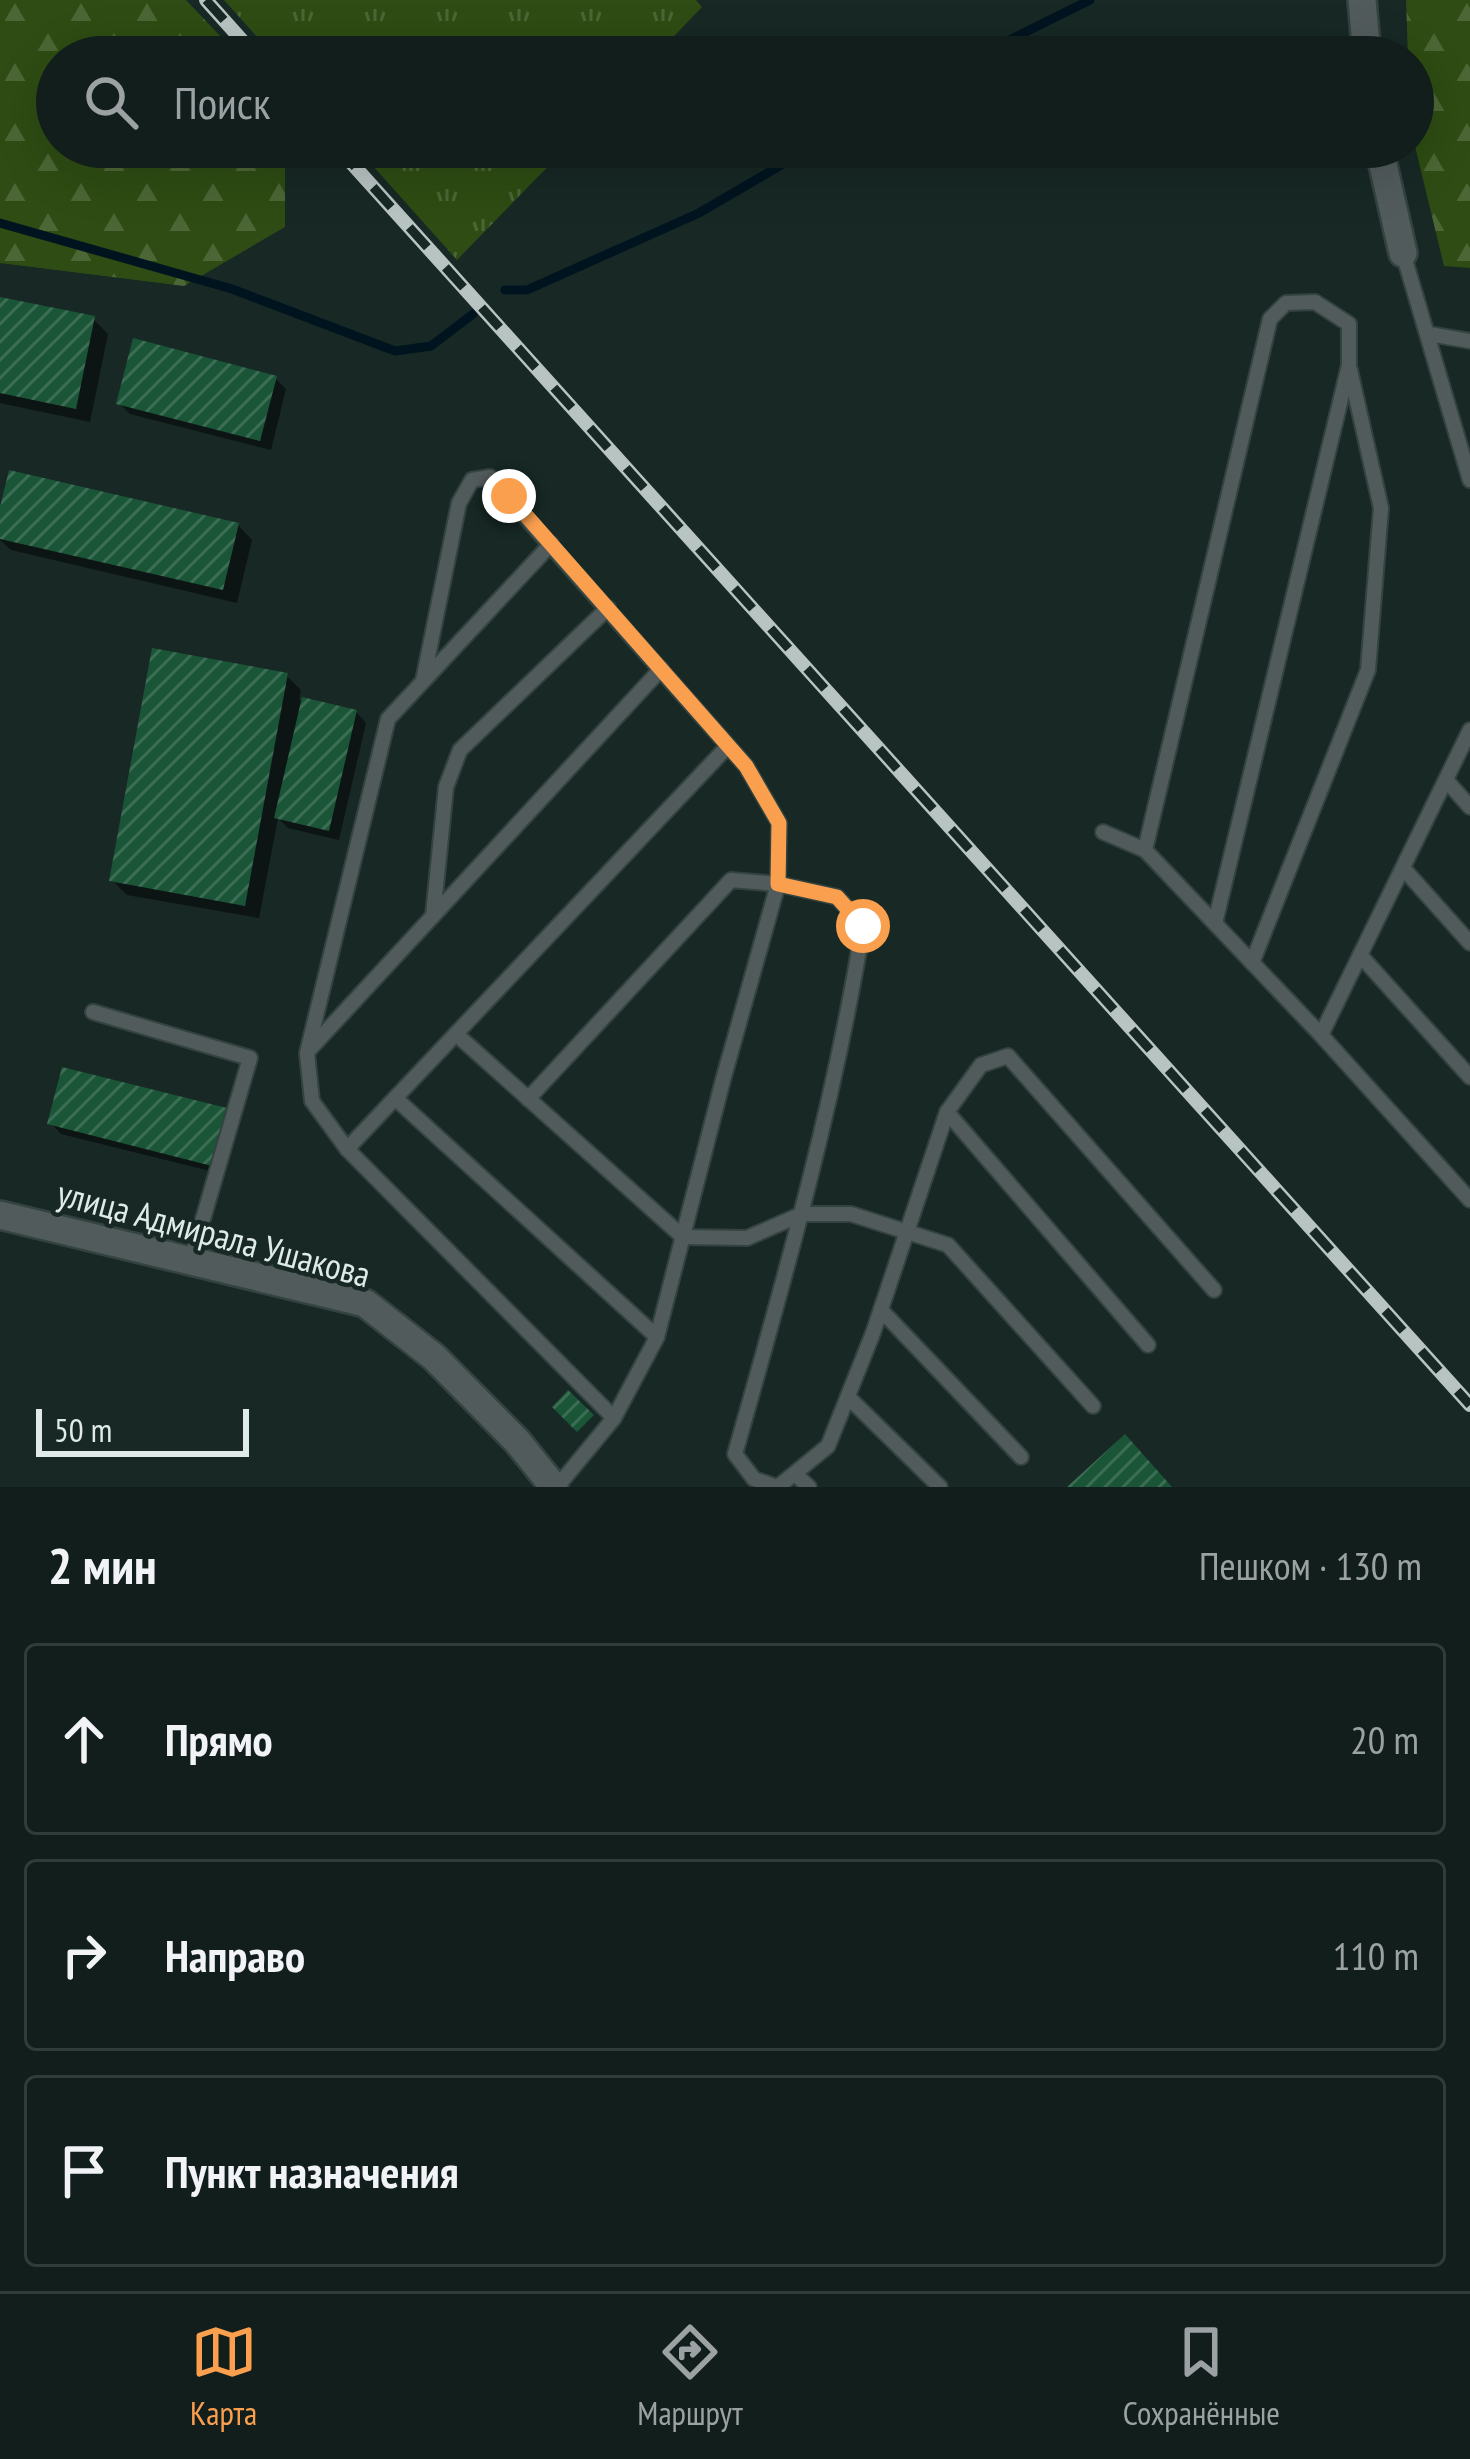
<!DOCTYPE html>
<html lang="ru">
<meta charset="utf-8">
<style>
:root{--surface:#111e1c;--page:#1a2725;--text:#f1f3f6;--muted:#9ca2a3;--line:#303c3b;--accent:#fa9f4e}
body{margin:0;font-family:"PT Sans Narrow",sans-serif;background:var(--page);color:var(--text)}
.scale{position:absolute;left:36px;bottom:30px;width:213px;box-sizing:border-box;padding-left:12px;border:6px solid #e0ebe9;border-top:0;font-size:33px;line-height:42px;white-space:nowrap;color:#e0ebe9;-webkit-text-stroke:9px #172825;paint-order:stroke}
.stop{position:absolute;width:36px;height:36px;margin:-27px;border:9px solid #fa9f4e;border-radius:50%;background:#fff}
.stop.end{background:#fa9f4e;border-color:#fff;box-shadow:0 3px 12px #0008}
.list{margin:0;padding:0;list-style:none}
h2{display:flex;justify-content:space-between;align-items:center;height:156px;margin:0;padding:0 48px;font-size:51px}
h2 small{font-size:39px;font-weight:400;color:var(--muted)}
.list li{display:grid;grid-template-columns:78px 1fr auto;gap:36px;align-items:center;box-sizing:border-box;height:192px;margin:0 24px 24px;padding:0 24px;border:3px solid var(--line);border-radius:12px}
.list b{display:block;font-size:45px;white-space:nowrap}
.list em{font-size:39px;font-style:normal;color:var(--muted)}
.icon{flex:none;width:66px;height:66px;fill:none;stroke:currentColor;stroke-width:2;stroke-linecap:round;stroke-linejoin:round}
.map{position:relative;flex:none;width:1470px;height:1487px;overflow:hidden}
.search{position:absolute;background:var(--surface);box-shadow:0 12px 48px #0002;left:36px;right:36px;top:36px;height:132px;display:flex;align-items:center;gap:30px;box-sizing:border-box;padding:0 42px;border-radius:66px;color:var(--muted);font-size:45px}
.sheet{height:804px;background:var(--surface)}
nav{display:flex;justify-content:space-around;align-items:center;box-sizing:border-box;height:168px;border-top:3px solid var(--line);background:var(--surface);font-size:33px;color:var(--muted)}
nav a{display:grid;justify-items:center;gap:6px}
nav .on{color:var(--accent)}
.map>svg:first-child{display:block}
.grass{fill:url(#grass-tufts)}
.forest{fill:url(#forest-firs)}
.shadow{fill:#0007}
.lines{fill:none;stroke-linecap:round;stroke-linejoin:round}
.stream{stroke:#00141f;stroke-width:9}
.building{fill:url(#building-hatch)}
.lane-casing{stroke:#334340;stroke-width:18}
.street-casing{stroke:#334340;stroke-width:32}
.lane{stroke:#525b5c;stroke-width:14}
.street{stroke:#525b5c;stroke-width:27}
.rail-casing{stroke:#b8c4c2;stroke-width:14}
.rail{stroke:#172825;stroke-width:9;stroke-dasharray:27;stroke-linecap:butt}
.route{stroke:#fa9f4e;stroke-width:15}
.labels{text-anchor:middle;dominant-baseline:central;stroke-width:9;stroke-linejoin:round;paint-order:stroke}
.street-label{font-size:36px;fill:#e0ebe9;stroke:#172825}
</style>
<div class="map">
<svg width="1470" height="1487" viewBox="0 0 1470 1487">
<defs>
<pattern id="grass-tufts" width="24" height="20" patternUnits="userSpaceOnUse" patternTransform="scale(3)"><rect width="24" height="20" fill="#2e4c13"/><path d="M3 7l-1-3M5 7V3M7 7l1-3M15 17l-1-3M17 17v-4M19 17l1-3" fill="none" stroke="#4c6635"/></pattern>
<pattern id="forest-firs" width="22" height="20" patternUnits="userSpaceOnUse" patternTransform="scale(3)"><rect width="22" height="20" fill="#2e4c13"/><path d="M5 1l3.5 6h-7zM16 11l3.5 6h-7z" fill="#4c6635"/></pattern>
<pattern id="building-hatch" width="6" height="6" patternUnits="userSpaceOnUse" patternTransform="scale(3)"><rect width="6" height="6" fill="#1b5538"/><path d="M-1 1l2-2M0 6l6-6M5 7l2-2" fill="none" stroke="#3c6e55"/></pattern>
</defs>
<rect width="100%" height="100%" fill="#172825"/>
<!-- grass -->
<g class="grass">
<path d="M 224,0 L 696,0 L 702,7 L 654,57 L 275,57 Z"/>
<path d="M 356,147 L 567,147 L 457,260 Z"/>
</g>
<!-- forest -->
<g class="forest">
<path d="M 0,0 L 186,0 L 240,57 L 57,57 L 57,147 L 285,147 L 285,227 L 184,286 L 0,263 Z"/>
<path d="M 1406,0 L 1470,0 L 1470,268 L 1444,266 L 1413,138 L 1413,57 L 1408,57 Z"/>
</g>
<!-- shadow -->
<g class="shadow">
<path d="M 0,300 L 93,319 L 108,334 L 90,422 L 0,403 Z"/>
<path d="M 276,379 L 286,389 L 271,450 L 130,414 L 119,403 Z"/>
<path d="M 0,520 L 238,525 L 252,540 L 237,603 L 11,550 L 0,540 Z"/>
<path d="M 287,676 L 301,690 L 299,700 L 356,712 L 366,723 L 339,840 L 288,828 L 278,818 L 259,918 L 127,895 L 112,880 Z"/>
<path d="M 225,1111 L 236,1122 L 222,1174 L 61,1134 L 51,1123 Z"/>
</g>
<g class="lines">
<!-- stream -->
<g class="stream">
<path d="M 975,57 L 1090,0"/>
<path d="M 0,223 L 232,289 L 395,351 L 431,346 L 473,314"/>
<path d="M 505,290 L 527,290 L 699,213 L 812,147"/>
</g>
</g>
<!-- building -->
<g class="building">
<path d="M 0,297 L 95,316 L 76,409 L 0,393 Z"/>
<path d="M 133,338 L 277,376 L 260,441 L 116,404 Z"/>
<path d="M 9,470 L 239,523 L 223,590 L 0,539 L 0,507 Z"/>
<path d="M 152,648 L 288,673 L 245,906 L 109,881 Z"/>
<path d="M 302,697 L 357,710 L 329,831 L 274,818 Z"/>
<path d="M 62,1067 L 227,1108 L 212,1166 L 47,1124 Z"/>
<path d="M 568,1390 L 594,1415 L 577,1432 L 552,1407 Z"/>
<path d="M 1125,1434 L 1172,1487 L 1067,1487 Z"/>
</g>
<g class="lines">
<defs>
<g id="lane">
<path d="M 1403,253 L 1470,480"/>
<path d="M 1429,334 L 1470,341"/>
<path d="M 551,544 L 388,719 L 307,1053 L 312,1101 L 347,1149 L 614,1418"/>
<path d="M 423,681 L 459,503 L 472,480 L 490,477 L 746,766 L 779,823 L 778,884 L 723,1080 L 657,1337 L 614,1418 L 557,1487"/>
<path d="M 1446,780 L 1470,807"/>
<path d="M 1103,832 L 1145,850"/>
<path d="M 1403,868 L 1470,943"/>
<path d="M 433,916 L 446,787 L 460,750 L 608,608"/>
<path d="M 1215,923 L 1349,365 L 1349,324 L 1315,302 L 1286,303 L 1270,319 L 1145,850 L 1321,1035 L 1470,1200"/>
<path d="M 1360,955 L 1470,1077"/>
<path d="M 1252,963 L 1368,670 L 1381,508 L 1350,370"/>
<path d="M 93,1012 L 250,1058 L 191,1260"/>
<path d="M 456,1034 L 683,1237 L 747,1238 L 802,1214 L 851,1214 L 948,1245 L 1093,1406"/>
<path d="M 1321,1035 L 1470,730"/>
<path d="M 310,1049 L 661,669"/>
<path d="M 395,1098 L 657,1337"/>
<path d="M 528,1099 L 731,880 L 778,884 L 837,897 L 863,926 C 834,1106 784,1280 735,1454 L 754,1479 L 777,1487"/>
<path d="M 947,1112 L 1148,1345"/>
<path d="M 347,1149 L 728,746"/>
<path d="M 881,1310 L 1021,1457"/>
<path d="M 848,1397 L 940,1487"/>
<path d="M 795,1474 L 809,1487"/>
<path d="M 778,1487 L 828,1446 L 873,1333 L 947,1112 L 981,1065 L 1008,1056 L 1214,1290"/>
</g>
<g id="street">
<path d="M 1362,0 L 1367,57"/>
<path d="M 1379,147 L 1403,253"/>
<path d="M 0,1215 L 365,1303 L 434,1357 L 517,1441 L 554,1487"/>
</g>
</defs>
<!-- lane casing -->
<use href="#lane" class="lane-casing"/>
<!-- street casing -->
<use href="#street" class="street-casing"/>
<!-- lane -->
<use href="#lane" class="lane"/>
<!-- street -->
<use href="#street" class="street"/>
<defs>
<g id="rail">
<path d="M 206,0 L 257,57"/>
<path d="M 337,147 L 1470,1405"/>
</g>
</defs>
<!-- rail casing -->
<use href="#rail" class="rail-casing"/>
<!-- rail -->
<use href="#rail" class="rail"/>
</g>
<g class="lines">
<!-- route -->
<path class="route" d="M 509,496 L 746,766 L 779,823 L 778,884 L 837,897 L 863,926"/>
</g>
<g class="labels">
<!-- street labels -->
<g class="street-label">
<text transform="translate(214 1233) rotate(15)">улица Адмирала Ушакова</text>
</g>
</g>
</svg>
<div class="scale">50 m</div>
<div class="stop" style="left:863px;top:926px"></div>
<div class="stop end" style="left:509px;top:496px"></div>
<div class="search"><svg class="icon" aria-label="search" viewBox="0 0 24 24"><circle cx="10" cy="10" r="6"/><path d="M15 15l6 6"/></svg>Поиск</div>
</div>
<section class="sheet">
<h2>2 мин<small>Пешком · 130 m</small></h2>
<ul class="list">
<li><svg class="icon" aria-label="ahead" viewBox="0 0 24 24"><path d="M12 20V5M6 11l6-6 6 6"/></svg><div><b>Прямо</b></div><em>20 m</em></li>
<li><svg class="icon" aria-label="right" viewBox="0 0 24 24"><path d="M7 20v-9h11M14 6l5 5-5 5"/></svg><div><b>Направо</b></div><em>110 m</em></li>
<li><svg class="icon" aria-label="arrive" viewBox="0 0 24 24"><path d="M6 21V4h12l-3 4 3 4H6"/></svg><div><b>Пункт назначения</b></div></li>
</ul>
</section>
<nav>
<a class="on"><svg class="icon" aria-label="map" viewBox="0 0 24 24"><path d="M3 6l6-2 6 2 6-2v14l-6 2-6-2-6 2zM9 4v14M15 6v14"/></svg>Карта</a>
<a><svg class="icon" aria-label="directions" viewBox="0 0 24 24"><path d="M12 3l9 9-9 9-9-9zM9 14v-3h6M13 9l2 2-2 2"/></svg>Маршрут</a>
<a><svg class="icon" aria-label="saved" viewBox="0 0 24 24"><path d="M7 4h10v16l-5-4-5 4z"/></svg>Сохранённые</a>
</nav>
